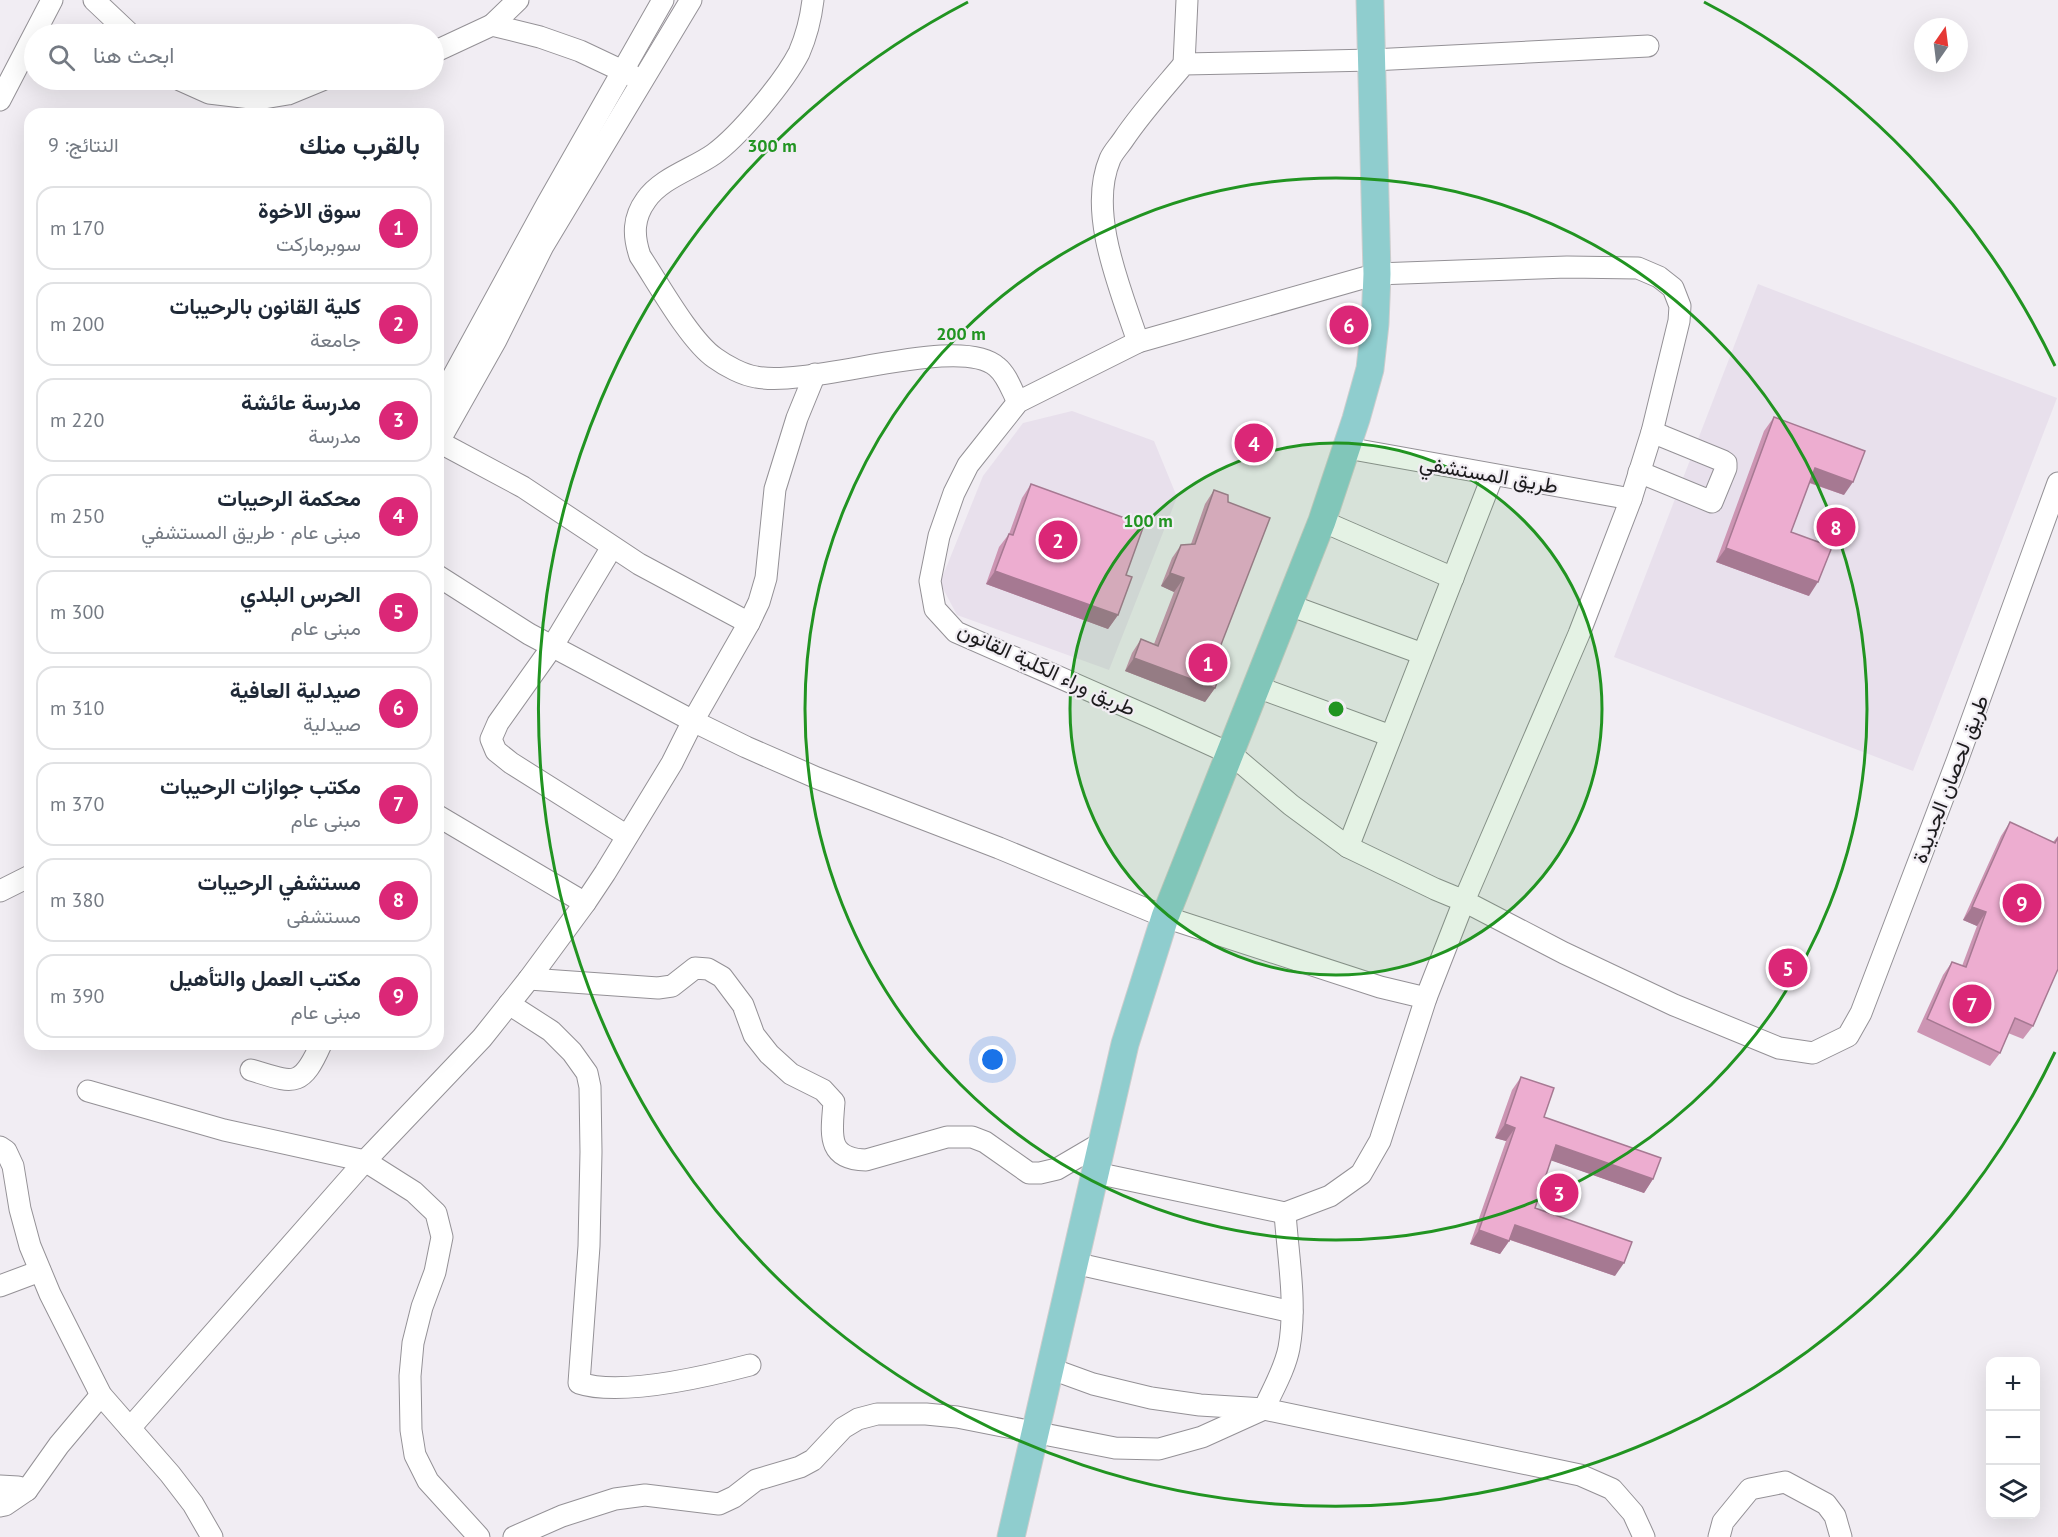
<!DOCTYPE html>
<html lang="ar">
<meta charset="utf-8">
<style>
:root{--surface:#fff;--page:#f2f2f3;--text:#1f2937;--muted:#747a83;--line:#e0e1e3;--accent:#db2777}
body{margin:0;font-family:"PT Sans",Vazirmatn,sans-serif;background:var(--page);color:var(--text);direction:rtl}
.controls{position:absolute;right:18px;bottom:18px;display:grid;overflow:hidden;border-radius:12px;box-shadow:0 6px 24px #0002}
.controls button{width:54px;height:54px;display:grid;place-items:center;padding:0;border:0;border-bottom:2px solid var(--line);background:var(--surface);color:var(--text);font:30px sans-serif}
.compass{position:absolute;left:1914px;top:18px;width:54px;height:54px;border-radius:50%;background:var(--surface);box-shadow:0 6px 24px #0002;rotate:14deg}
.you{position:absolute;left:993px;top:1060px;width:21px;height:21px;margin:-15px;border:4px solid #fff;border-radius:50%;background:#1a73e8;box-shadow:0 0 0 9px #1a73e833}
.badge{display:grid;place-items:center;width:39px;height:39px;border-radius:50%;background:var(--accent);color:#fff;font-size:20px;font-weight:700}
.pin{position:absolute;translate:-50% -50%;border:3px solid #fff;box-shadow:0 2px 6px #0006}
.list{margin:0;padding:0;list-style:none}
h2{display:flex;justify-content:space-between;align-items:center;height:78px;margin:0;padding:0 24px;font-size:26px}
h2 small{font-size:20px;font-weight:400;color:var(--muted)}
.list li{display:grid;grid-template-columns:39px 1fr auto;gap:18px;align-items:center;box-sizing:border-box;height:84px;margin:0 12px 12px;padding:0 12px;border:2px solid var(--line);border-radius:18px}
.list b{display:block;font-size:22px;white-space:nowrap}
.list p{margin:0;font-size:20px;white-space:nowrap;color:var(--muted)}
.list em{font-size:20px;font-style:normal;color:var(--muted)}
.icon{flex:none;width:33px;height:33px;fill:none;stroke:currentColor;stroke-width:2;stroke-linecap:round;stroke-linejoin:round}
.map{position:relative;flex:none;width:2058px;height:1537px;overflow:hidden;direction:ltr}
.search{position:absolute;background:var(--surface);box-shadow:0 6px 24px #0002;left:24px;top:24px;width:420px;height:66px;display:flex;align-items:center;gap:15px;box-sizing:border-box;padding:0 21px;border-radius:33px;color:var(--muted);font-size:22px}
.panel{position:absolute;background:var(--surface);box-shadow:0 6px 24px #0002;left:24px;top:108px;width:420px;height:942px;border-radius:18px;direction:rtl}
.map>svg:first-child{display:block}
.built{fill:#e8e0ec}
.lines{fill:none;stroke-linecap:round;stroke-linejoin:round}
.minor-casing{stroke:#949196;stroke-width:23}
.major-casing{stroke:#cdcdcd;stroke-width:29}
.minor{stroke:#fff;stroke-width:21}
.major{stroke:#8fcdce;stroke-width:27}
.wall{fill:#cc95b3}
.shaded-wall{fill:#a67992}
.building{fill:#edadd0;stroke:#a67992;stroke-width:1.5}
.ring{fill:none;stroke:#219421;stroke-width:3}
.labels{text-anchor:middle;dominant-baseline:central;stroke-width:4.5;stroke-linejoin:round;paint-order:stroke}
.street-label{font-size:21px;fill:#1c1b1d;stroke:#f1edf3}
.centre{fill:#219421;stroke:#f1edf3;stroke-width:3}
.ring-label{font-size:18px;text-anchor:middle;font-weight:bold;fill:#219421;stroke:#f1edf3;stroke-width:4.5;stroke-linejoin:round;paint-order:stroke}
</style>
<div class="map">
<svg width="2058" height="1537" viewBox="0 0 2058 1537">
<rect width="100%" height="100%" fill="#f1edf3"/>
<!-- built -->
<g class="built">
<path d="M 1758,284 L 2057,398 L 1913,771 L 1614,657 Z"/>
<path d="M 1072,411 L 1154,441 L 1177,497 L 1109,670 L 957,615 L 940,583 L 983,476 L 1023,423 Z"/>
</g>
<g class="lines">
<defs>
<g id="minor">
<path d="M 94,0 L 130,34"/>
<path d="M 813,0 C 811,17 806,37 799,53 C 784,82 740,135 714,154 C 693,169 661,178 646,200 C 633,218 633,235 640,256 C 658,283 690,341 715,358 C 726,366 743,375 756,377 C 813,388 959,333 997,367 C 1007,375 1012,391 1018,402"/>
<path d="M 492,25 L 518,0"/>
<path d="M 434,52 L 492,25 L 540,37 L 580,51 L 633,76"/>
<path d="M 1184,64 L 1187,0"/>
<path d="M 180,80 L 209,93 L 258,99 L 288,94 L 322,80"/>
<path d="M 0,100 L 52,0"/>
<path d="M 1138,342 C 1121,290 1087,213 1110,159 C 1113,152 1119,146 1123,140 C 1141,113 1163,89 1184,64 L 1372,60 L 1648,46"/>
<path d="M 438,404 L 547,204 L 663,0"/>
<path d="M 438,443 L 496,340 L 543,246 L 691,0"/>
<path d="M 1347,448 L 1631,499"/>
<path d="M 1639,472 L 1712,502 L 1726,468 L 1726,463 L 1723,461 L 1652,432"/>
<path d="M 1322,521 L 1453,578"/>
<path d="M 612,547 L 552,647 L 498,723 L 491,739 L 496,751 L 511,763 L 627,836"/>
<path d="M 438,576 L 529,634 L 693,721 L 746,747 L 817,778 L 999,848 L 1165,917 L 1380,987 L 1426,998"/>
<path d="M 1289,605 L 1423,654"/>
<path d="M 749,623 L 759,602 L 766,578 L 775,489 L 797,418 L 815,374"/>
<path d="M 1257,687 L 1391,736"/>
<path d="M 438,816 L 585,903"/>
<path d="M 1348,847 L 1493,475"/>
<path d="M 0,891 L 30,876"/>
<path d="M 529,979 L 658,988 L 672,986 L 695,968 L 708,969 L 722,977 L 743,1005 L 754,1035 L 769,1054 L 791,1074 L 823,1090 L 834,1102 C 832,1132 825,1159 866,1160 L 947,1137 L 972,1137 L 985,1142 L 1029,1173 L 1040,1173 L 1057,1169 L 1103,1142"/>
<path d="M 509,1004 L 551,1031 L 572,1052 L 587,1073 L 590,1087 L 591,1152 L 589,1246 L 579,1383 C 621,1397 708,1376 750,1365"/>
<path d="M 251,1070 C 294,1083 301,1089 321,1044"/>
<path d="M 88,1091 L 224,1130 L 365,1161 L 414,1192 L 436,1213 L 442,1237 L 435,1272 L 422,1307 L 413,1343 L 410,1376 L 411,1430 L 415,1455 L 428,1481 L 479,1537"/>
<path d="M 0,1147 L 6,1151 L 13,1166 L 20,1209 L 30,1246 L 50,1294 L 101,1395 L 170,1474 L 193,1504 L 212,1537"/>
<path d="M 1096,1173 L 1285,1213 L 1330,1196 L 1361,1174 L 1380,1141 L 1426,998 L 1464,901 L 1579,634 L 1631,499 L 1652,432 L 1679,321 L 1680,306 L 1673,288 L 1659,277 L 1638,268 L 1567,267 L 1377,274 L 1138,342 L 1018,402 L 968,465 L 954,493 L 939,536 L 930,581 L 935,609 L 956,632 L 1152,718 L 1231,754 L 1291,805 L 1348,847 L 1435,889 L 1464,901 L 1564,953 L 1674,1005 L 1779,1048 L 1813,1053 L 1848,1036 L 1861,1013 L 1957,761 L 2058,483"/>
<path d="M 1074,1263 L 1292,1312"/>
<path d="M 0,1286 L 40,1271"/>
<path d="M 1049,1368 L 1093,1384 L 1151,1398 L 1200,1405 L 1264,1409 L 1580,1475 L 1612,1489 L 1633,1513 L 1644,1537"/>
<path d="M 130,1428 L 365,1161 L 482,1038 L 529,979 L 585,903 L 605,873 L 672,763 L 693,721 L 749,623 L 639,564 L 523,487 L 439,442"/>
<path d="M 0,1486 L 18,1487 L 27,1490"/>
<path d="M 0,1506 L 5,1505 L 27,1490 L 59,1445 L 101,1395"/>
<path d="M 514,1537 L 562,1516 L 615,1499 L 645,1495 L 719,1504 L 734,1497 L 756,1480 L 800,1467 L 813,1460 L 843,1428 L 858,1419 L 877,1414 L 926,1414 L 957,1417 L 1115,1448 L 1159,1449 L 1202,1437 L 1264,1409 C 1273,1389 1285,1369 1289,1348 C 1297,1304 1288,1257 1285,1213"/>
<path d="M 1719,1537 L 1723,1522 L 1750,1489 L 1785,1482 L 1826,1504 L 1835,1516 L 1841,1537"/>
</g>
<path id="major" d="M 1011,1537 L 1125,1044 L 1165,917 L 1322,521 L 1356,419 L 1370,369 L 1375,324 L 1377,274 L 1370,0"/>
</defs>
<!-- minor casing -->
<use href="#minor" class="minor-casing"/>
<!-- major casing -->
<use href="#major" class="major-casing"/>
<!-- minor -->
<use href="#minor" class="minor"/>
<!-- major -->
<use href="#major" class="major"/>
</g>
<!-- wall -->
<g class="wall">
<path d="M 1774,417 L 1844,495 L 1809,483 L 1791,532 L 1809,596 L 1716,562 L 1764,431 Z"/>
<path d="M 1031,484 L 1126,575 L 1118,615 L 1108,629 L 986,584 L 999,547 L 1009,534 L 1022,498 Z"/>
<path d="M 1214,490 L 1212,668 L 1215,688 L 1205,702 L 1125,671 L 1132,653 L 1141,639 L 1154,644 L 1174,592 L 1161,586 L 1172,558 L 1181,545 L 1191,544 L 1205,504 Z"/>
<path d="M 2010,822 L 2053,842 L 2058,836 L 2033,1026 L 2023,1039 L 2008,1033 L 2000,1053 L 1990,1066 L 1917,1032 L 1943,975 L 1952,962 L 1962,966 L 1977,926 L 1963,920 L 2001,836 Z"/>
<path d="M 1521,1077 L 1544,1117 L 1653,1179 L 1644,1193 L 1551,1160 L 1535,1208 L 1615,1276 L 1510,1240 L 1500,1254 L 1470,1244 L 1506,1141 L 1495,1138 L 1512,1090 Z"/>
</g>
<!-- shaded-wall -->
<g class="shaded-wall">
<path d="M 1815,468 L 1853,482 L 1844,495 L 1805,481 Z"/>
<path d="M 1726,548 L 1818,582 L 1809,596 L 1716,562 Z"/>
<path d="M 995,571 L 1118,615 L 1108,629 L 986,584 Z"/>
<path d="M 1170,573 L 1184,578 L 1174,592 L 1161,586 Z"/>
<path d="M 1134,658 L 1215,688 L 1205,702 L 1125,671 Z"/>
<path d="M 1972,907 L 1986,912 L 1977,926 L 1963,920 Z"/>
<path d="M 1505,1124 L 1515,1128 L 1506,1141 L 1495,1138 Z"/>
<path d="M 1556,1145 L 1653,1179 L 1644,1193 L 1547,1159 Z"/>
<path d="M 1515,1225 L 1624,1263 L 1615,1276 L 1505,1238 Z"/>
<path d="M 1479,1230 L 1509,1241 L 1500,1254 L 1470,1244 Z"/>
</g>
<!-- building -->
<g class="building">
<path d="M 1774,417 L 1865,451 L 1853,482 L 1815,468 L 1791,532 L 1832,547 L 1818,582 L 1726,548 Z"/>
<path d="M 1031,484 L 1144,525 L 1126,575 L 1132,577 L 1118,615 L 995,571 L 1009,534 L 1013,535 Z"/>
<path d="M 1214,490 L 1228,495 L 1228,502 L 1270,518 L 1212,668 L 1221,672 L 1215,688 L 1134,658 L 1141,639 L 1158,646 L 1184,578 L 1170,573 L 1181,545 L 1195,544 Z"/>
<path d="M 2010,822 L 2055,843 L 2058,837 L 2058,969 L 2033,1026 L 2015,1018 L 2000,1053 L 1927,1019 L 1952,962 L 1966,967 L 1986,912 L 1972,907 Z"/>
<path d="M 1521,1077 L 1554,1088 L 1544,1117 L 1661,1158 L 1653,1179 L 1556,1145 L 1535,1208 L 1632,1242 L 1624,1263 L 1515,1225 L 1509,1241 L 1479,1230 L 1515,1128 L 1505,1124 Z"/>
</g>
<!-- distance rings -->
<circle cx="1336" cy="709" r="266" fill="#219421" fill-opacity=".12"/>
<g class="ring">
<circle cx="1336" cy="709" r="266"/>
<circle cx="1336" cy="709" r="531"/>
<path d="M2055 1052A797 797 0 1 1 968 2M1704 2A797 797 0 0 1 2055 366"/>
</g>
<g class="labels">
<!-- street labels -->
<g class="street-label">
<text transform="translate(1489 474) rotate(10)">طريق المستشفي</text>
<text transform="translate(1047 669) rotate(25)">طريق وراء الكلية القانون</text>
<text transform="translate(1950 779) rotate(-69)">طريق لحصان الجديدة</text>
</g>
</g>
<circle cx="1336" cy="709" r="9" class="centre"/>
<g class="ring-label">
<text x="772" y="152">300 m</text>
<text x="961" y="340">200 m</text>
<text x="1148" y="527">100 m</text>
</g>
</svg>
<div class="controls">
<button>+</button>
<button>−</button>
<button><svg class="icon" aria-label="layers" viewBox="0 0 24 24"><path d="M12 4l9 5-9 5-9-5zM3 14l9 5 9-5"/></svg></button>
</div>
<svg class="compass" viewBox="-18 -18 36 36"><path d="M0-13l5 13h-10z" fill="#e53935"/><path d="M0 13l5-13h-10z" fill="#747a83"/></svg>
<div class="you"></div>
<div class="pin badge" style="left:1208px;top:663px">1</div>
<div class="pin badge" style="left:1058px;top:540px">2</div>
<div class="pin badge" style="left:1559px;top:1193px">3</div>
<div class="pin badge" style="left:1254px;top:443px">4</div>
<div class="pin badge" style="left:1788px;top:968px">5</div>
<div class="pin badge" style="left:1349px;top:325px">6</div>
<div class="pin badge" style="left:1972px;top:1004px">7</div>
<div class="pin badge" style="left:1836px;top:527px">8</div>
<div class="pin badge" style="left:2022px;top:903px">9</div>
<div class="search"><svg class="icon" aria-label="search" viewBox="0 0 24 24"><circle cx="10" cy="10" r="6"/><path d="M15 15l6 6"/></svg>ابحث هنا</div>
<section class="panel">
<h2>بالقرب منك<small>النتائج: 9</small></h2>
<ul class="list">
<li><span class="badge">1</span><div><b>سوق الاخوة</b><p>سوبرماركت</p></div><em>170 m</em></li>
<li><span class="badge">2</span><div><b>كلية القانون بالرحيبات</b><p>جامعة</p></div><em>200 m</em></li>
<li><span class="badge">3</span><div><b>مدرسة عائشة</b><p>مدرسة</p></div><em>220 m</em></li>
<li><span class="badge">4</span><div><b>محكمة الرحيبات</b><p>مبنى عام · طريق المستشفي</p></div><em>250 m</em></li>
<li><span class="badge">5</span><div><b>الحرس البلدي</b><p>مبنى عام</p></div><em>300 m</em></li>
<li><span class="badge">6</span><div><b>صيدلية العافية</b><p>صيدلية</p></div><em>310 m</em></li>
<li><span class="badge">7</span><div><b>مكتب جوازات الرحيبات</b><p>مبنى عام</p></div><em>370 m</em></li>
<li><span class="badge">8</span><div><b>مستشفي الرحيبات</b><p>مستشفى</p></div><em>380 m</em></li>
<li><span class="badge">9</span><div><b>مكتب العمل والتأهيل</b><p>مبنى عام</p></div><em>390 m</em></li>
</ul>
</section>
</div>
